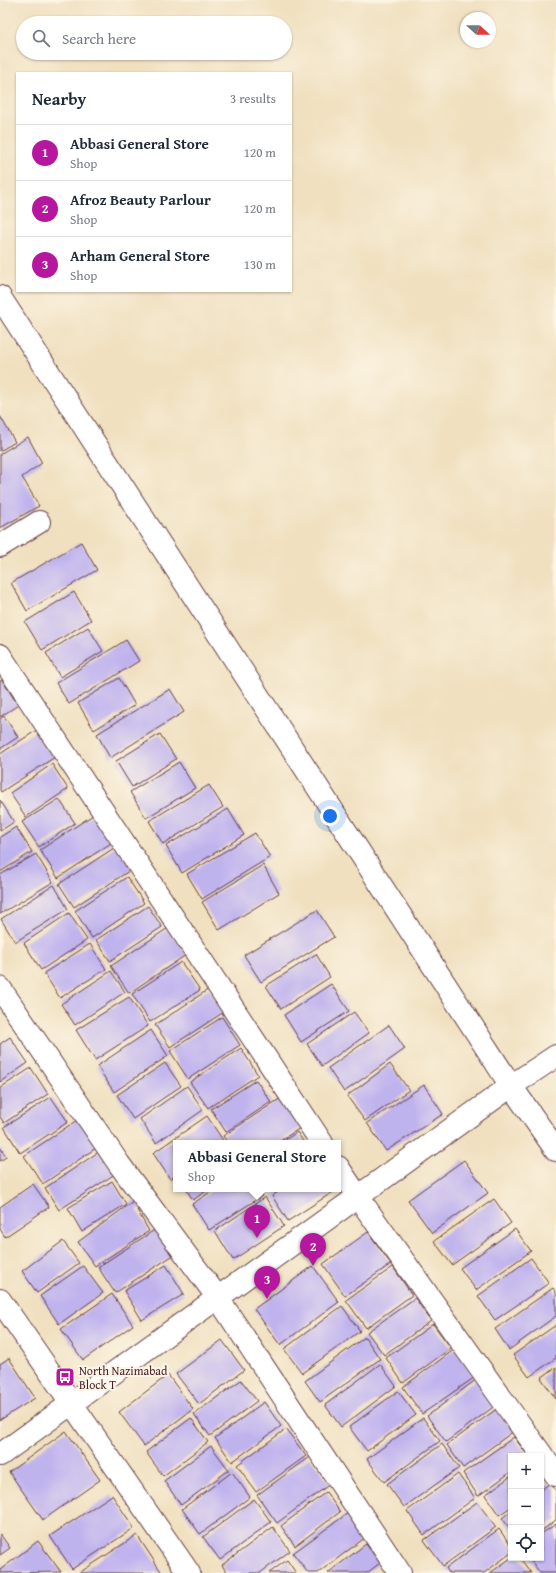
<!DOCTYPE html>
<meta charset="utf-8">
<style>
:root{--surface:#fff;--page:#f6f6f7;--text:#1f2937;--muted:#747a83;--line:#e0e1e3;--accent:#b5179e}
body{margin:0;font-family:"Gentium Book Plus",serif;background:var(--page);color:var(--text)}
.controls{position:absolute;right:12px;bottom:12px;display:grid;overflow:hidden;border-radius:0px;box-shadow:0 1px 3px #0004}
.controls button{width:36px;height:36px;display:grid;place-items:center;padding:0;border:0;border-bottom:1px solid var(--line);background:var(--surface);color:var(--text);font:20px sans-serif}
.compass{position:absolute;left:460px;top:12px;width:36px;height:36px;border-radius:50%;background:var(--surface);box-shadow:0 1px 3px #0004;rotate:111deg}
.you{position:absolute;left:330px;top:816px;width:14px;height:14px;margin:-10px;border:3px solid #fff;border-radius:50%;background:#1a73e8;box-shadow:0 0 0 6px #1a73e833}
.badge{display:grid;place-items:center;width:26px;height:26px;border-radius:50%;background:var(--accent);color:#fff;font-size:13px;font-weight:700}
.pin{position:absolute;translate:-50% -33px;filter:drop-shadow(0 1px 2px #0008)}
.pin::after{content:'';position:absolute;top:21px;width:14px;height:12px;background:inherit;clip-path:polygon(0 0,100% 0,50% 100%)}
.popup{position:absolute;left:173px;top:1140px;width:168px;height:52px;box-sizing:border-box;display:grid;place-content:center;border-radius:0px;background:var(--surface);filter:drop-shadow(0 1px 3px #0005);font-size:13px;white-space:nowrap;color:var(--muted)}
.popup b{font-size:15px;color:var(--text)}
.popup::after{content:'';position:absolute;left:50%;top:100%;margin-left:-8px;border:8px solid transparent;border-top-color:var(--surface)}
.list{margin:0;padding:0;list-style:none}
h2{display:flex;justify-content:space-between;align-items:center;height:52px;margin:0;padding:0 16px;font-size:17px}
h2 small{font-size:13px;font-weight:400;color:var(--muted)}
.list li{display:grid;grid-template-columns:26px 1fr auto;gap:12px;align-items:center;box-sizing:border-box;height:56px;padding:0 16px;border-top:1px solid var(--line)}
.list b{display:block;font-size:15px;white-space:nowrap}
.list p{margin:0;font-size:13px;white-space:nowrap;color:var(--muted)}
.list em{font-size:13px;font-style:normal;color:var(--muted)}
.icon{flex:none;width:22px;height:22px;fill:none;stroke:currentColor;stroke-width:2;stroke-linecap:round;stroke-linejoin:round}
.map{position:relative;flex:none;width:556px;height:1573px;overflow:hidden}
.search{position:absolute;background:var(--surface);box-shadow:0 1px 3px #0004;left:16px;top:16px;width:276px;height:44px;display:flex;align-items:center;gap:10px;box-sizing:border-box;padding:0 14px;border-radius:22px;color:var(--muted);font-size:15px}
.panel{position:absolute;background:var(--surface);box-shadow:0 1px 3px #0004;left:16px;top:72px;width:276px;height:220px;border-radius:0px}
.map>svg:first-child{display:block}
.building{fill:#bfb3ee}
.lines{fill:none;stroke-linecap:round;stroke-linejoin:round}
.minor-casing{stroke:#633c41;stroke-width:24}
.minor{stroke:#fff;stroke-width:22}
.labels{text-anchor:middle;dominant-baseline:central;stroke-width:4;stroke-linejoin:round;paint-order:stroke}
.poi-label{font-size:12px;fill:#4a1f2b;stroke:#fcf5e5;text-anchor:start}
</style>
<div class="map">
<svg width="556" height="1573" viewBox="0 0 556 1573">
<rect width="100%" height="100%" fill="#fcf5e5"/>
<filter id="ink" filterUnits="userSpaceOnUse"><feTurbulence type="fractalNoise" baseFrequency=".025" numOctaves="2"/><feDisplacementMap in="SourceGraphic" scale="8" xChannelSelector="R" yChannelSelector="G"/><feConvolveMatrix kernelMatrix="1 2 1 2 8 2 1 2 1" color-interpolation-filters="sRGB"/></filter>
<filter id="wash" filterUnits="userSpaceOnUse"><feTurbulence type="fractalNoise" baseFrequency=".012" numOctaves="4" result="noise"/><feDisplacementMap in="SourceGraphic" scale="16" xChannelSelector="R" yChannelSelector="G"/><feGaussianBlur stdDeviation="0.9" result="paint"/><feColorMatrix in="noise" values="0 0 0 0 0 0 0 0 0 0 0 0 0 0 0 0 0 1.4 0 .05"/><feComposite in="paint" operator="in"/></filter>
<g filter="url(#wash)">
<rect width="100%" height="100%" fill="#f0e0c0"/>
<g id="blocks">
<!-- building -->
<g class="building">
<path d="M 0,416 L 15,442 L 0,451 Z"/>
<path d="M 28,437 L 42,463 L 22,477 L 39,506 L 0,528 L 0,454 Z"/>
<path d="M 81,542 L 97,570 L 27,611 L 11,583 Z"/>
<path d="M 74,592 L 91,620 L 42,650 L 25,622 Z"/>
<path d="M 88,627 L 103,651 L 60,677 L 46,653 Z"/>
<path d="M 126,640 L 139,661 L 69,704 L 56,683 Z"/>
<path d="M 119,678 L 135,705 L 94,730 L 78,703 Z"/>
<path d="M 2,680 L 18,705 L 0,717 L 0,681 Z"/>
<path d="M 170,689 L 184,712 L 110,758 L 97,734 Z"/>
<path d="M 4,716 L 18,737 L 0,749 L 0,719 Z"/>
<path d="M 37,730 L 55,757 L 1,792 L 0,790 L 0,754 Z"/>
<path d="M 160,734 L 176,759 L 132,787 L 116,761 Z"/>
<path d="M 179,762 L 195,788 L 146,818 L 130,792 Z"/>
<path d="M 52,764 L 68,789 L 26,817 L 10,793 Z"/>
<path d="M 209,785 L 223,807 L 163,844 L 149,821 Z"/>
<path d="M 59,799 L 75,823 L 39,847 L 22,822 Z"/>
<path d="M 0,800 L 14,822 L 0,831 Z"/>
<path d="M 228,809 L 244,835 L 182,873 L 166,846 Z"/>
<path d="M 93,815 L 111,843 L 58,878 L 40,850 Z"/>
<path d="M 16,827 L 32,852 L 0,872 L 0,837 Z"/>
<path d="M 255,833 L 270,857 L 202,899 L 187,874 Z"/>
<path d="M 117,846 L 132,869 L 74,907 L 59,884 Z"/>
<path d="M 36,854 L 53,882 L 0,914 L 0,875 Z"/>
<path d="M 263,865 L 279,893 L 219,930 L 202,902 Z"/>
<path d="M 127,877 L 144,903 L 92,938 L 75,911 Z"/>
<path d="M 54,885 L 68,909 L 15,942 L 1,919 Z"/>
<path d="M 148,906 L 162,927 L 110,961 L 96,940 Z"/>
<path d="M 317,910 L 334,937 L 261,982 L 244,955 Z"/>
<path d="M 69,913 L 87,940 L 41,970 L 24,943 Z"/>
<path d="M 168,928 L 186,955 L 129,993 L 111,966 Z"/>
<path d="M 90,944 L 106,969 L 60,998 L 44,973 Z"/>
<path d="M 316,954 L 330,977 L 281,1009 L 266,986 Z"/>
<path d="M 181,962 L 200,990 L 150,1022 L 132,994 Z"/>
<path d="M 111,971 L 125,992 L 75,1025 L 61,1004 Z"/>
<path d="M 331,984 L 349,1011 L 301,1042 L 284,1015 Z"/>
<path d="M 209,989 L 224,1012 L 170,1047 L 155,1025 Z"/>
<path d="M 129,997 L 148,1026 L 95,1060 L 76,1030 Z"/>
<path d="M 354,1012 L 369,1033 L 322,1066 L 307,1044 Z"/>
<path d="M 222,1017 L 240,1045 L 188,1079 L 170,1051 Z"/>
<path d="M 389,1025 L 405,1049 L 344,1092 L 328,1068 Z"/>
<path d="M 151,1030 L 168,1056 L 114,1092 L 97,1066 Z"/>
<path d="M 10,1037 L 28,1063 L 0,1082 L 0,1044 Z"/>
<path d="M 241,1048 L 258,1075 L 208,1108 L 190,1082 Z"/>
<path d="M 165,1063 L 181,1086 L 133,1119 L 117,1095 Z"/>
<path d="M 390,1064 L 409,1090 L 365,1121 L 347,1096 Z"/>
<path d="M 31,1068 L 48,1094 L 4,1123 L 0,1117 L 0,1088 Z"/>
<path d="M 256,1080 L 271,1102 L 226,1132 L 211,1109 Z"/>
<path d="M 424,1085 L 443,1114 L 386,1151 L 367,1123 Z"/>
<path d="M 187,1086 L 203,1110 L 156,1143 L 140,1119 Z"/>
<path d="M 51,1097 L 68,1122 L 20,1153 L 4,1127 Z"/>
<path d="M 281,1098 L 300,1128 L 277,1143 L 228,1143 L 223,1136 Z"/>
<path d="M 207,1116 L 224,1142 L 176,1143 L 176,1175 L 170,1179 L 153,1153 Z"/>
<path d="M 80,1118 L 99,1146 L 43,1184 L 24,1156 Z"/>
<path d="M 297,1132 L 304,1143 L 281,1143 Z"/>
<path d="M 0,1147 L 6,1157 L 0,1161 Z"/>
<path d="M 100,1151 L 115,1174 L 59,1210 L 45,1188 Z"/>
<path d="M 464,1160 L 488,1193 L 432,1233 L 408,1200 Z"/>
<path d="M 112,1181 L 126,1204 L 82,1232 L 68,1208 Z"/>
<path d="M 33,1184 L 49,1207 L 5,1237 L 0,1229 L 0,1207 Z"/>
<path d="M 186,1189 L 209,1189 L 193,1200 Z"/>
<path d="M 215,1189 L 258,1189 L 262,1196 L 209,1230 L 192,1204 Z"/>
<path d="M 282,1189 L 331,1189 L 333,1192 L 288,1221 L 272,1196 Z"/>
<path d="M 265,1197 L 284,1226 L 233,1260 L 215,1231 Z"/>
<path d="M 137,1198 L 142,1206 L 137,1210 L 149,1231 L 95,1266 L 78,1242 Z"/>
<path d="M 494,1199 L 511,1223 L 452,1265 L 434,1241 Z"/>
<path d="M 156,1229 L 172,1256 L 115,1293 L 98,1267 Z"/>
<path d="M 515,1229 L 531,1251 L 476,1290 L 460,1268 Z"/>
<path d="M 368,1232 L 391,1264 L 345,1296 L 323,1264 Z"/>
<path d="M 63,1241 L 79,1263 L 37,1293 L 22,1271 Z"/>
<path d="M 531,1258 L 549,1283 L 495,1320 L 478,1296 Z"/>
<path d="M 166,1265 L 184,1294 L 142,1320 L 124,1291 Z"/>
<path d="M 83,1266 L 103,1293 L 59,1324 L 40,1296 Z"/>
<path d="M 313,1266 L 339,1302 L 280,1345 L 254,1309 Z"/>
<path d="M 393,1267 L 412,1295 L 366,1328 L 346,1300 Z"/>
<path d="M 553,1288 L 556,1292 L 556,1316 L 509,1350 L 495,1329 Z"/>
<path d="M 112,1294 L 133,1325 L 83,1360 L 61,1329 Z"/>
<path d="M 415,1298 L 431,1321 L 384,1355 L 367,1332 Z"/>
<path d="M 342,1306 L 360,1331 L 302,1373 L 284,1349 Z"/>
<path d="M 433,1324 L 451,1348 L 403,1383 L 386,1358 Z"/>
<path d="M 556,1325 L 556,1358 L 529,1377 L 513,1355 Z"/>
<path d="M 365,1337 L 380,1359 L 320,1402 L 305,1381 Z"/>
<path d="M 222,1340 L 244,1370 L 199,1404 L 176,1374 Z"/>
<path d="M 455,1349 L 475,1377 L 422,1414 L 403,1387 Z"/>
<path d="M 9,1358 L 35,1398 L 0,1420 L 0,1364 Z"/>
<path d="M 380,1364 L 396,1386 L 341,1427 L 325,1405 Z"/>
<path d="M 556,1367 L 556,1399 L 541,1378 Z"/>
<path d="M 168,1375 L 193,1409 L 144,1446 L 119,1412 Z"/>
<path d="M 477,1379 L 496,1405 L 446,1442 L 427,1416 Z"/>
<path d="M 241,1380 L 257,1401 L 210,1436 L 194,1414 Z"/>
<path d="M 398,1391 L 416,1415 L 367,1451 L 349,1427 Z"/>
<path d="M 264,1402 L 281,1426 L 232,1462 L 215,1438 Z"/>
<path d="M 498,1408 L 514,1431 L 463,1468 L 447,1445 Z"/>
<path d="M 191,1418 L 208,1442 L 163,1476 L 146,1452 Z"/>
<path d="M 423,1418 L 440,1441 L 384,1482 L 367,1459 Z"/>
<path d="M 286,1429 L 306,1456 L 256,1492 L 237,1465 Z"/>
<path d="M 66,1431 L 100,1480 L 43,1520 L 9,1472 Z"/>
<path d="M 514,1437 L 528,1456 L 511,1456 L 511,1472 L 478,1496 L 463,1473 Z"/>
<path d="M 442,1444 L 459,1468 L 404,1507 L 387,1484 Z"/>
<path d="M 211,1446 L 229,1470 L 181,1505 L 164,1481 Z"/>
<path d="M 310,1457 L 330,1484 L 277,1523 L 257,1495 Z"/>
<path d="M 232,1472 L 250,1497 L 200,1534 L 182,1509 Z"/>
<path d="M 458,1474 L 475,1498 L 424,1535 L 407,1511 Z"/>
<path d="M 511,1476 L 511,1507 L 499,1515 L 485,1495 Z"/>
<path d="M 550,1483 L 556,1491 L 556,1520 L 541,1531 L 541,1490 Z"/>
<path d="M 326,1492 L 340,1512 L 295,1546 L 281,1526 Z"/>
<path d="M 112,1495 L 134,1528 L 72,1569 L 50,1536 Z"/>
<path d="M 254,1499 L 271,1522 L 220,1560 L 203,1537 Z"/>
<path d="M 477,1502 L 496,1527 L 443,1566 L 424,1540 Z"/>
<path d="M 511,1511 L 511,1530 L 502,1518 Z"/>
<path d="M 348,1513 L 366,1537 L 318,1573 L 308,1573 L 293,1553 Z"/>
<path d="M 556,1524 L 556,1573 L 540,1573 L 529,1558 L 541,1558 L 541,1534 Z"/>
<path d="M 273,1527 L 290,1551 L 260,1573 L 227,1573 L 222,1565 Z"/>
<path d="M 499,1529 L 511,1546 L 511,1553 L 484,1573 L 449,1573 L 446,1568 Z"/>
<path d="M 0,1534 L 10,1548 L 0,1555 Z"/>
<path d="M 137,1535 L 162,1573 L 79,1573 Z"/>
<path d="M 38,1541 L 61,1572 L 0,1573 L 0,1570 Z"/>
<path d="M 366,1544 L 380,1563 L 367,1573 L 328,1573 Z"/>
<path d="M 511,1558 L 520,1558 L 531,1573 L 490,1573 Z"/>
<path d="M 287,1560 L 296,1573 L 269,1573 Z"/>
</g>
</g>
</g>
<g filter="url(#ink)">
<use href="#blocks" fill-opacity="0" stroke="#633c41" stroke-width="1"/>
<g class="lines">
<defs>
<g id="minor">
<path d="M 0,297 L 511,1086 L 556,1150"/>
<path d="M 0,546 L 39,522"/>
<path d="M 0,655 L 322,1143"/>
<path d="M 0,988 L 119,1164 L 218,1298 L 400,1573"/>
<path d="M 338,1167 L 358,1197 L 556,1475"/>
<path d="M 0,1300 L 189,1573"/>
<path d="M 0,1455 L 511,1086 L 556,1056"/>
</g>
</defs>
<!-- minor casing -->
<use href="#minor" class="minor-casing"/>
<!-- minor -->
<use href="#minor" class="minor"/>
</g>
</g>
<!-- icons -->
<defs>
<symbol id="bus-square" viewBox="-11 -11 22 22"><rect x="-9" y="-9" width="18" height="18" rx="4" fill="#b5179e" stroke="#fcf5e5"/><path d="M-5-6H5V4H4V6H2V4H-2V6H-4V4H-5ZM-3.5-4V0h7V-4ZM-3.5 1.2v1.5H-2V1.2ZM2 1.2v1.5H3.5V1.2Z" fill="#fff"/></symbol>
</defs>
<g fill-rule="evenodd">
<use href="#bus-square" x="54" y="1366" width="22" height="22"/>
</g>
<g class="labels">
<!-- poi labels -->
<g class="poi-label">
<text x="79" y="1370">North Nazimabad<tspan x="79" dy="14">Block T</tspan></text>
</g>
</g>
</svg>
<div class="controls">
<button>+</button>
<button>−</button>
<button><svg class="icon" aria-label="locate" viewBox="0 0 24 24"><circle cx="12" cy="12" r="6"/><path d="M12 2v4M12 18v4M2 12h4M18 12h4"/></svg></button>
</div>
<svg class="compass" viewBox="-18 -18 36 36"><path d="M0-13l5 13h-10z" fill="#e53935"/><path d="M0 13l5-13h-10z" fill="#747a83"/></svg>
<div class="you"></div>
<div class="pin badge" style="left:257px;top:1238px">1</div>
<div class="popup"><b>Abbasi General Store</b>Shop</div>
<div class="pin badge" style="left:313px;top:1266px">2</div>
<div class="pin badge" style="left:267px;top:1299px">3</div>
<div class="search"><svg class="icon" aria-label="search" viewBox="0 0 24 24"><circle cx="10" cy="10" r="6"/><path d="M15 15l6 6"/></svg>Search here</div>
<section class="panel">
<h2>Nearby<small>3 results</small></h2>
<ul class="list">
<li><span class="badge">1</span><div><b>Abbasi General Store</b><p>Shop</p></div><em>120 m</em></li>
<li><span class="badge">2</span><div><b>Afroz Beauty Parlour</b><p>Shop</p></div><em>120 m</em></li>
<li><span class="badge">3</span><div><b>Arham General Store</b><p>Shop</p></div><em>130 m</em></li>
</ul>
</section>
</div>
